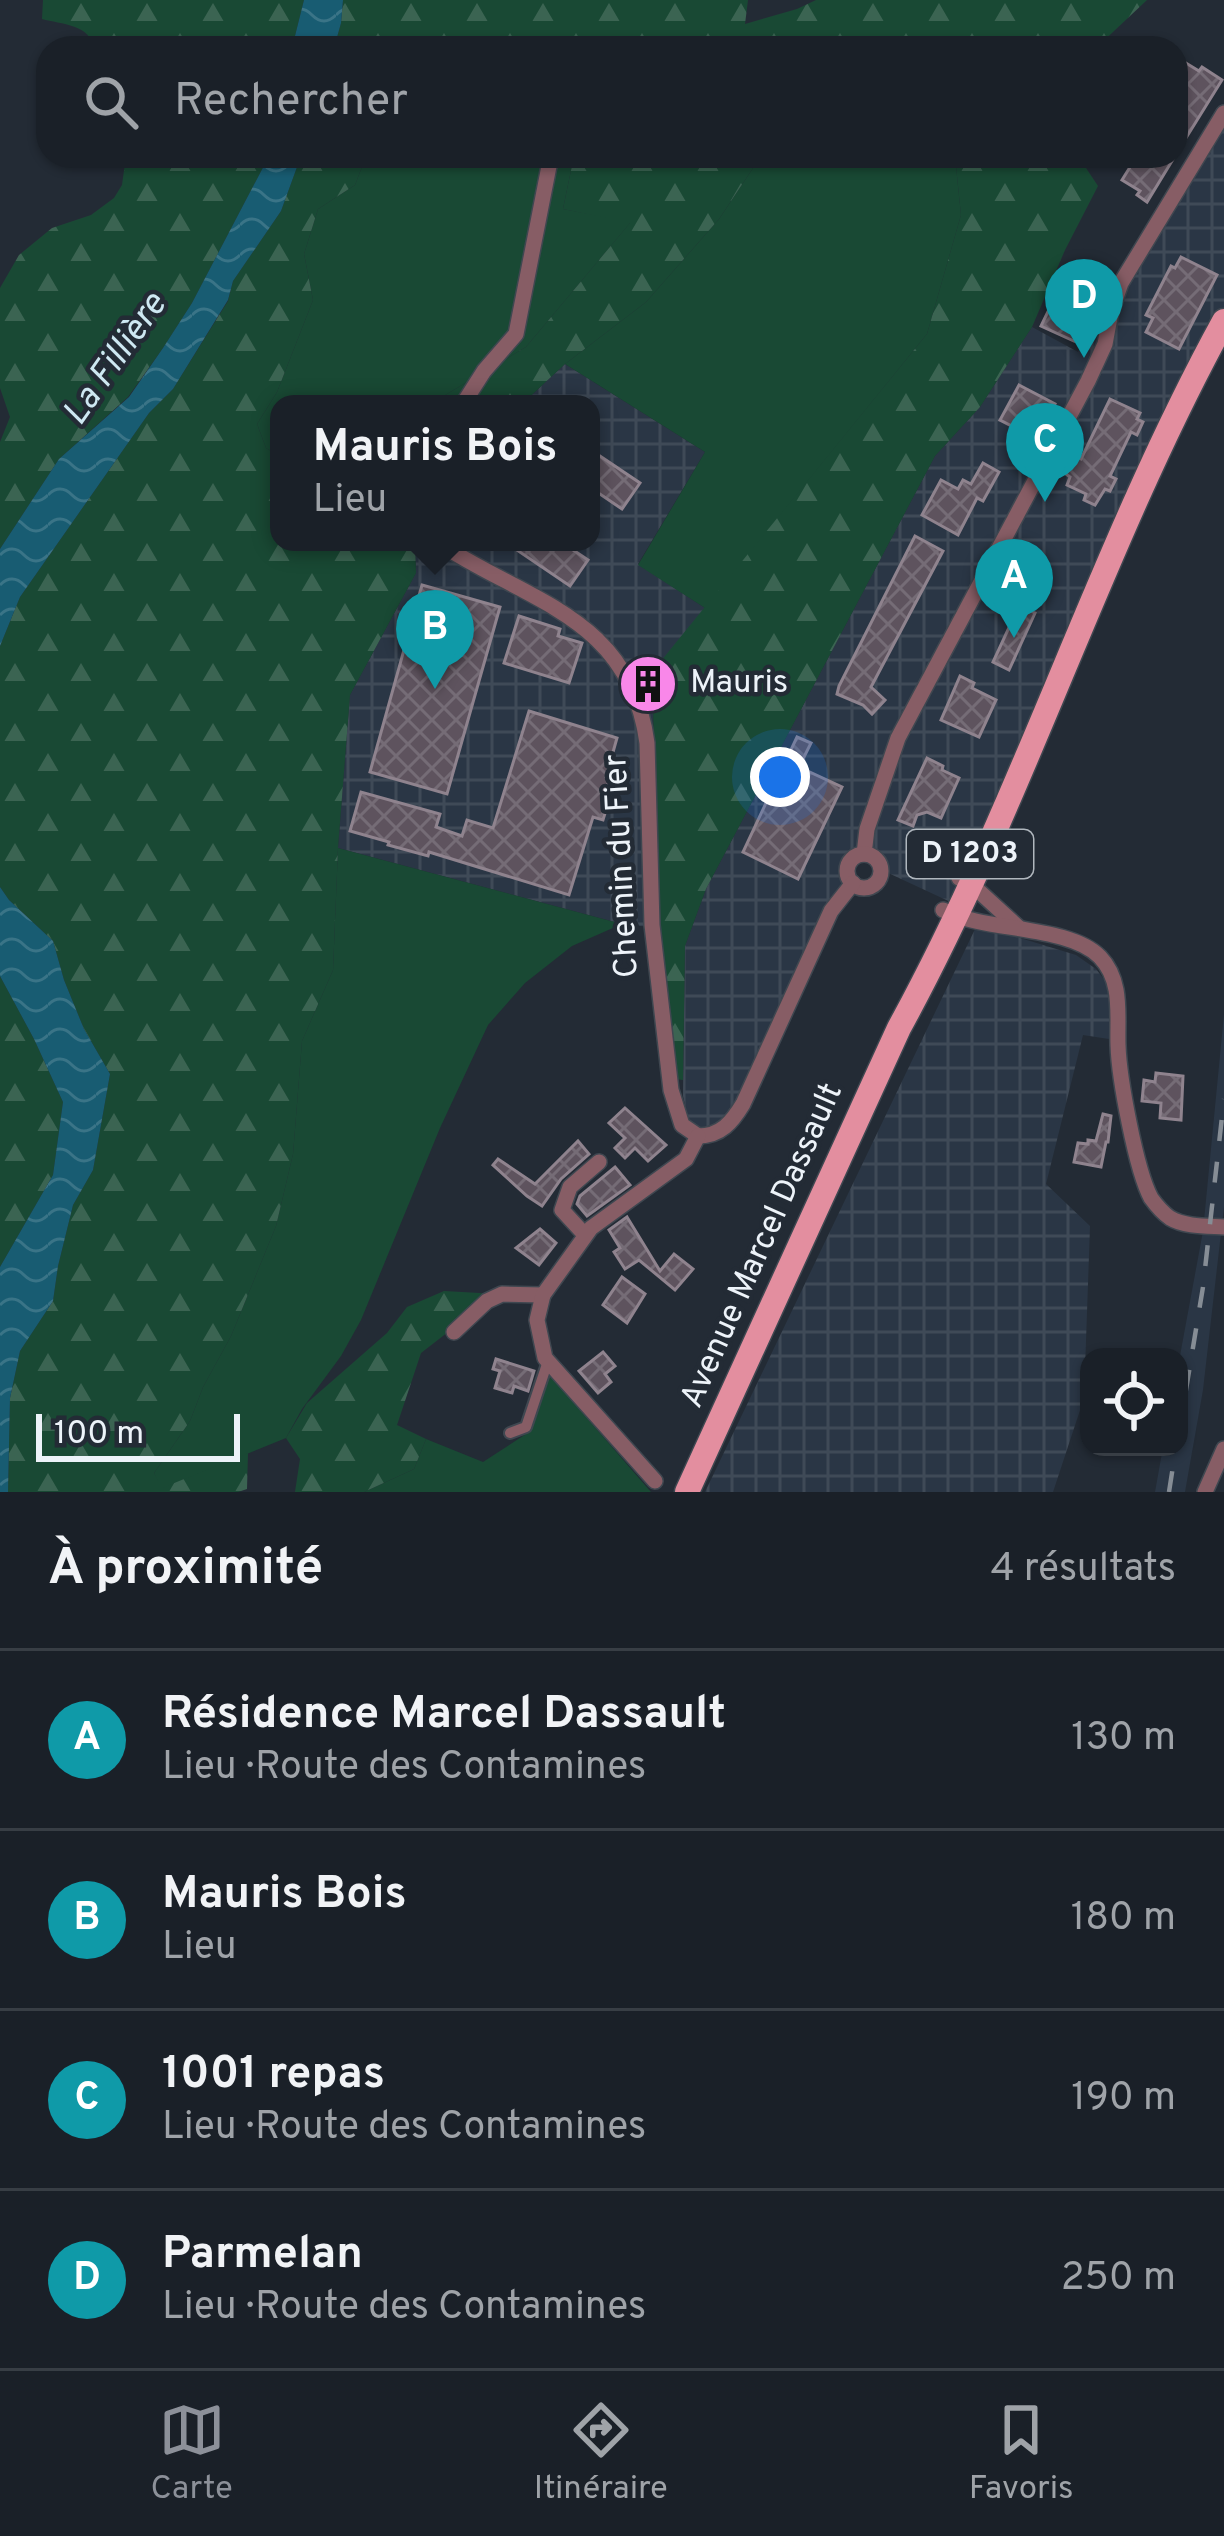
<!DOCTYPE html>
<html lang="fr">
<meta charset="utf-8">
<style>
:root{--surface:#1a2028;--page:#272d34;--text:#f1f3f6;--muted:#9fa3a8;--line:#383e45;--accent:#8c9099}
body{margin:0;font-family:Overpass,sans-serif;background:var(--page);color:var(--text)}
.controls{position:absolute;right:36px;bottom:36px;display:grid;overflow:hidden;border-radius:24px;box-shadow:0 3px 9px #0004}
.controls button{width:108px;height:108px;display:grid;place-items:center;padding:0;border:0;border-bottom:3px solid var(--line);background:var(--surface);color:var(--text);font:60px sans-serif}
.scale{position:absolute;left:36px;bottom:30px;width:204px;box-sizing:border-box;padding-left:12px;border:6px solid #edf3f9;border-top:0;font-size:33px;line-height:42px;white-space:nowrap;color:#edf3f9;-webkit-text-stroke:9px #232b35;paint-order:stroke}
.you{position:absolute;left:780px;top:777px;width:42px;height:42px;margin:-30px;border:9px solid #fff;border-radius:50%;background:#1a73e8;box-shadow:0 0 0 18px #1a73e833}
.badge{display:grid;place-items:center;width:78px;height:78px;border-radius:50%;background:var(--accent);color:#fff;font-size:39px;font-weight:700}
.pin{position:absolute;translate:-50% -99px;filter:drop-shadow(0 3px 6px #0008)}
.pin::after{content:'';position:absolute;top:63px;width:42px;height:36px;background:inherit;clip-path:polygon(0 0,100% 0,50% 100%)}
.popup{position:absolute;left:270px;top:395px;width:330px;height:156px;box-sizing:border-box;display:grid;place-content:center;border-radius:24px;background:var(--surface);filter:drop-shadow(0 3px 9px #0005);font-size:39px;white-space:nowrap;color:var(--muted)}
.popup b{font-size:45px;color:var(--text)}
.popup::after{content:'';position:absolute;left:50%;top:100%;margin-left:-24px;border:24px solid transparent;border-top-color:var(--surface)}
.list{margin:0;padding:0;list-style:none}
h2{display:flex;justify-content:space-between;align-items:center;height:156px;margin:0;padding:0 48px;font-size:51px}
h2 small{font-size:39px;font-weight:400;color:var(--muted)}
.list li{display:grid;grid-template-columns:78px 1fr auto;gap:36px;align-items:center;box-sizing:border-box;height:180px;padding:0 48px;border-top:3px solid var(--line)}
.list b{display:block;font-size:45px;white-space:nowrap}
.list p{margin:0;font-size:39px;white-space:nowrap;color:var(--muted)}
.list em{font-size:39px;font-style:normal;color:var(--muted)}
.icon{flex:none;width:66px;height:66px;fill:none;stroke:currentColor;stroke-width:2;stroke-linecap:round;stroke-linejoin:round}
.map{position:relative;flex:none;width:1224px;height:1492px;overflow:hidden}
.search{position:absolute;background:var(--surface);box-shadow:0 3px 9px #0004;left:36px;right:36px;top:36px;height:132px;display:flex;align-items:center;gap:30px;box-sizing:border-box;padding:0 42px;border-radius:36px;color:var(--muted);font-size:45px}
.sheet{height:876px;background:var(--surface)}
nav{display:flex;justify-content:space-around;align-items:center;box-sizing:border-box;height:168px;border-top:3px solid var(--line);background:var(--surface);font-size:33px;color:var(--muted)}
nav a{display:grid;justify-items:center;gap:6px}
nav .on{color:var(--accent)}
.map>svg:first-child{display:block}
.built{fill:#2a3645}
.industrial{fill:url(#industrial-grid)}
.green{fill:#194934}
.forest{fill:url(#forest-firs)}
.water{fill:url(#water-waves)}
.building{fill:url(#building-cross-hatch);stroke:#8f838e;stroke-width:3}
.lines{fill:none;stroke-linecap:round;stroke-linejoin:round}
.pedestrian-casing{stroke:#3f4750;stroke-width:14}
.minor-casing{stroke:#3f4750;stroke-width:18}
.primary-casing{stroke:#3f4750;stroke-width:27}
.pedestrian{stroke:#875d65;stroke-width:10}
.minor{stroke:#875d65;stroke-width:15}
.primary{stroke:#e38e9f;stroke-width:24}
.rail{stroke:#868d95;stroke-width:4.5;stroke-dasharray:21 21;stroke-linecap:butt}
.labels{text-anchor:middle;dominant-baseline:central;stroke-width:9;stroke-linejoin:round;paint-order:stroke}
.shield{fill:#232b35;stroke:#b0b7be;stroke-width:3}
.shield-label{font-size:30px;font-weight:bold;fill:#edf3f9}
.poi-label{font-size:33px;fill:#edf3f9;stroke:#232b35;text-anchor:start}
.street-label{font-size:33px;fill:#edf3f9;stroke:#232b35}
.water-label{font-size:36px;font-style:italic;fill:#cee8f2;stroke:#232b35}
</style>
<div class="map">
<svg width="1224" height="1492" viewBox="0 0 1224 1492">
<defs>
<pattern id="industrial-grid" width="8" height="8" patternUnits="userSpaceOnUse" patternTransform="scale(3)"><rect width="8" height="8" fill="#2a3645"/><path d="M0 4h8M4 0v8" fill="none" stroke="#3f4a57"/></pattern>
<pattern id="forest-firs" width="22" height="20" patternUnits="userSpaceOnUse" patternTransform="scale(3)"><rect width="22" height="20" fill="#194934"/><path d="M5 1l3.5 6h-7zM16 11l3.5 6h-7z" fill="#3b6452"/></pattern>
<pattern id="water-waves" width="16" height="10" patternUnits="userSpaceOnUse" patternTransform="scale(3)"><rect width="16" height="10" fill="#185c72"/><path d="M0 5q4-4 8 0t8 0" fill="none" stroke="#3a7487"/></pattern>
<pattern id="building-cross-hatch" width="8" height="8" patternUnits="userSpaceOnUse" patternTransform="scale(3)"><rect width="8" height="8" fill="#5e535e"/><path d="M0 0l8 8M0 8l8-8" fill="none" stroke="#756c76"/></pattern>
</defs>
<rect width="100%" height="100%" fill="#232b35"/>
<!-- built -->
<path class="built" d="M 1224,1014 L 1224,1207 L 1203,1390 L 1185,1492 L 1155,1492 L 1163,1447 L 1179,1447 L 1179,1361 L 1203,1231 Z"/>
<!-- industrial -->
<g class="industrial">
<path d="M 1224,118 L 1224,325 L 957,905 L 856,858 L 743,1101 L 715,1124 L 700,1128 L 689,1121 L 683,1096 L 685,946 L 706,889 L 935,456 L 980,407 L 1032,327 L 1078,352 Z"/>
<path d="M 565,364 L 705,452 L 638,564 L 705,608 L 652,673 L 659,928 L 622,924 L 338,848 L 350,695 L 416,573 L 415,542 L 591,542 L 591,404 L 522,404 Z"/>
<path d="M 977,925 L 1076,955 L 1096,969 L 1106,982 L 1110,1004 L 1109,1039 L 1083,1035 L 1046,1184 L 1090,1226 L 1084,1398 L 1053,1492 L 705,1492 Z"/>
</g>
<!-- green -->
<g class="green">
<path d="M 366,156 L 574,156 L 563,209 L 631,222 L 526,347 L 442,397 L 434,404 L 279,404 L 279,456 L 266,448 L 257,424 L 277,392 L 313,300 L 304,254 L 318,209 L 355,185 Z"/>
<path d="M 761,156 L 955,156 L 961,215 L 927,334 L 705,608 L 638,565 L 705,452 L 565,364 L 646,302 L 719,219 Z"/>
<path d="M 338,848 L 622,924 L 572,946 L 525,983 L 488,1025 L 440,1128 L 361,1320 L 341,1356 L 302,1409 L 286,1438 L 161,1489 L 154,1473 L 190,1421 L 203,1387 L 231,1336 L 276,1226 L 293,1154 L 302,1041 L 333,970 Z"/>
<path d="M 547,1372 L 651,1492 L 364,1492 L 414,1469 L 426,1439 L 483,1462 L 526,1434 Z"/>
</g>
<!-- forest -->
<g class="forest">
<path d="M 43,0 L 304,0 L 292,48 L 93,48 C 92,25 61,24 42,19 Z"/>
<path d="M 343,0 L 748,0 L 745,24 L 797,9 L 816,0 L 1147,0 L 1096,48 L 334,48 L 341,23 Z"/>
<path d="M 126,156 L 269,156 L 192,303 L 163,348 L 128,397 L 59,459 L 0,549 L 0,442 L 10,417 L 0,388 L 0,288 L 19,255 L 52,228 L 91,215 L 114,198 L 122,185 Z"/>
<path d="M 301,156 L 366,156 L 355,185 L 318,209 L 304,254 L 313,300 L 277,392 L 257,424 L 266,448 L 279,456 L 279,542 L 415,542 L 416,573 L 350,695 L 338,848 L 333,970 L 302,1041 L 293,1154 L 276,1226 L 231,1336 L 203,1387 L 190,1421 L 154,1473 L 162,1488 L 248,1453 L 247,1489 L 238,1492 L 8,1492 L 10,1398 L 20,1351 L 53,1301 L 58,1266 L 73,1205 L 93,1170 L 110,1074 L 84,1029 L 64,980 L 53,941 L 9,900 L 0,887 L 0,646 L 20,597 L 149,413 L 173,389 L 228,301 L 233,281 L 281,211 Z"/>
<path d="M 574,156 L 761,156 L 719,219 L 646,302 L 565,364 L 522,404 L 434,404 L 442,397 L 526,347 L 630,223 L 563,209 Z"/>
<path d="M 955,156 L 1078,156 L 1098,186 L 1065,250 L 1032,327 L 980,407 L 935,456 L 706,889 L 685,946 L 683,1080 L 669,1078 L 659,928 L 652,672 L 927,334 L 961,215 Z"/>
<path d="M 0,976 L 34,1039 L 63,1102 L 53,1175 L 0,1267 Z"/>
<path d="M 444,1291 L 497,1294 L 421,1353 L 397,1425 L 426,1439 L 414,1469 L 364,1492 L 295,1492 L 300,1459 L 286,1438 L 307,1403 L 387,1333 L 407,1307 Z"/>
</g>
<!-- water -->
<g class="water">
<path d="M 304,0 L 343,0 L 341,23 L 334,48 L 292,48 Z"/>
<path d="M 269,156 L 301,156 L 281,211 L 233,281 L 228,300 L 173,389 L 149,413 L 20,597 L 0,646 L 0,549 L 59,459 L 129,397 L 163,348 L 192,303 Z"/>
<path d="M 0,887 L 9,900 L 53,941 L 64,980 L 84,1029 L 110,1074 L 93,1170 L 73,1205 L 58,1266 L 53,1301 L 20,1351 L 10,1398 L 8,1492 L 0,1492 L 0,1267 L 53,1175 L 63,1102 L 34,1039 L 0,976 Z"/>
</g>
<!-- building -->
<g class="building">
<path d="M 1176,57 L 1199,71 L 1202,67 L 1222,80 L 1176,154 Z"/>
<path d="M 1137,156 L 1175,156 L 1147,202 L 1137,195 L 1140,191 L 1122,180 Z"/>
<path d="M 1181,257 L 1217,275 L 1179,349 L 1146,332 L 1153,318 L 1146,315 L 1171,266 L 1175,268 Z"/>
<path d="M 1057,293 L 1090,308 L 1074,341 L 1041,326 Z"/>
<path d="M 1019,385 L 1055,404 L 1037,439 L 1000,420 Z"/>
<path d="M 1110,399 L 1140,413 L 1137,419 L 1143,422 L 1137,435 L 1131,432 L 1110,476 L 1116,479 L 1110,491 L 1105,489 L 1095,505 L 1084,500 L 1086,494 L 1067,485 L 1070,477 L 1066,474 L 1075,456 L 1081,459 Z"/>
<path d="M 591,450 L 640,483 L 622,509 L 591,488 Z"/>
<path d="M 983,463 L 999,472 L 983,501 L 977,498 L 958,535 L 922,515 L 941,480 L 958,489 L 963,480 L 971,484 Z"/>
<path d="M 915,536 L 943,551 L 871,687 L 885,700 L 872,714 L 863,705 L 837,694 L 839,686 Z"/>
<path d="M 505,542 L 561,542 L 588,560 L 570,586 Z"/>
<path d="M 422,585 L 500,607 L 447,794 L 370,772 Z"/>
<path d="M 1019,606 L 1035,613 L 1009,670 L 993,662 Z"/>
<path d="M 519,616 L 560,629 L 558,636 L 582,643 L 569,683 L 504,663 Z"/>
<path d="M 960,676 L 974,683 L 972,688 L 996,700 L 979,737 L 941,720 Z"/>
<path d="M 529,711 L 617,738 L 606,777 L 615,780 L 603,820 L 593,817 L 569,895 L 429,852 L 428,856 L 388,845 L 389,842 L 350,831 L 361,792 L 440,814 L 436,827 L 462,836 L 467,820 L 493,828 Z"/>
<path d="M 797,737 L 811,743 L 799,767 L 842,787 L 798,879 L 743,852 Z"/>
<path d="M 927,758 L 943,766 L 942,770 L 959,778 L 941,818 L 927,812 L 917,815 L 913,826 L 898,820 Z"/>
<path d="M 1156,1073 L 1183,1076 L 1181,1120 L 1160,1118 L 1161,1103 L 1142,1101 L 1144,1080 L 1155,1082 Z"/>
<path d="M 625,1108 L 666,1145 L 648,1161 L 635,1148 L 625,1158 L 615,1148 L 625,1138 L 609,1123 Z"/>
<path d="M 1103,1114 L 1111,1116 L 1108,1142 L 1106,1142 L 1101,1167 L 1074,1162 L 1078,1143 L 1088,1144 L 1088,1140 L 1096,1141 Z"/>
<path d="M 578,1141 L 589,1154 L 561,1179 L 542,1206 L 527,1196 L 493,1165 L 498,1159 L 535,1184 Z"/>
<path d="M 615,1167 L 630,1185 L 587,1216 L 577,1204 L 580,1196 Z"/>
<path d="M 627,1217 L 660,1271 L 674,1254 L 693,1269 L 675,1290 L 639,1260 L 625,1269 L 614,1252 L 620,1248 L 609,1230 Z"/>
<path d="M 540,1229 L 556,1243 L 539,1265 L 516,1248 Z"/>
<path d="M 622,1277 L 645,1294 L 627,1323 L 603,1305 Z"/>
<path d="M 603,1352 L 615,1366 L 605,1374 L 611,1382 L 598,1393 L 579,1371 Z"/>
<path d="M 496,1359 L 534,1371 L 528,1391 L 514,1386 L 512,1393 L 495,1388 L 500,1371 L 493,1369 Z"/>
</g>
<g class="lines">
<defs>
<path id="pedestrian" d="M 510,1433 L 526,1427 L 548,1361"/>
<g id="minor">
<path d="M 463,404 L 484,371 L 516,334 L 551,156"/>
<path d="M 437,542 C 527,602 630,616 647,743 L 652,925 L 671,1090 L 682,1125 L 698,1136"/>
<path d="M 864,854 L 867,829 L 898,738 L 1088,381 L 1105,344 L 1111,312 L 1121,283 L 1224,113"/>
<circle cx="864" cy="871" r="17"/>
<path d="M 959,878 L 971,884 L 1018,927"/>
<path d="M 943,910 C 985,932 1069,925 1100,957 C 1123,981 1117,1015 1118,1045 C 1119,1078 1136,1170 1151,1198 C 1156,1205 1163,1213 1170,1218 C 1185,1227 1207,1226 1224,1227"/>
<path d="M 698,1136 C 721,1136 732,1122 743,1104 L 831,911 L 853,883"/>
<path d="M 585,1235 L 562,1210 L 570,1187 L 599,1162"/>
<path d="M 454,1332 L 487,1301 L 502,1294 L 543,1295"/>
<path d="M 655,1481 L 545,1358 L 537,1320 L 543,1295 L 591,1228 L 686,1159 L 698,1136"/>
<path d="M 1205,1492 L 1224,1449"/>
</g>
<path id="primary" d="M 687,1492 L 899,1028 C 1024,800 1099,549 1224,321"/>
</defs>
<!-- pedestrian casing -->
<use href="#pedestrian" class="pedestrian-casing"/>
<!-- minor casing -->
<use href="#minor" class="minor-casing"/>
<!-- primary casing -->
<use href="#primary" class="primary-casing"/>
<!-- pedestrian -->
<use href="#pedestrian" class="pedestrian"/>
<!-- minor -->
<use href="#minor" class="minor"/>
<!-- primary -->
<use href="#primary" class="primary"/>
<!-- rail -->
<g class="rail">
<path d="M 1179,1432 L 1203,1287 L 1224,1099"/>
<path d="M 1169,1492 L 1176,1447"/>
</g>
</g>
<!-- icons -->
<defs>
<symbol id="building-disc" viewBox="-11 -11 22 22"><circle r="9.5" fill="#f987e9" stroke="#232b35"/><path d="M-4-6H4V6H1V3H-1V6H-4ZM-2.5-4.3h1.7v1.8h-1.7ZM.8-4.3h1.7v1.8H.8ZM-2.5-1h1.7V.8h-1.7ZM.8-1h1.7V.8H.8Z" fill="#111"/></symbol>
</defs>
<g fill-rule="evenodd">
<use href="#building-disc" x="615" y="651" width="66" height="66"/>
</g>
<g class="labels">
<!-- shield labels -->
<rect class="shield" x="907" y="830" width="126" height="48" rx="9"/>
<g class="shield-label">
<text x="970" y="854">D 1203</text>
</g>
<!-- poi labels -->
<g class="poi-label">
<text x="690" y="684">Mauris</text>
</g>
<!-- street labels -->
<g class="street-label">
<text transform="translate(623 866) rotate(-93)">Chemin du Fier</text>
<text transform="translate(763 1246) rotate(-66)">Avenue Marcel Dassault</text>
</g>
<!-- water labels -->
<g class="water-label">
<text transform="translate(116 360) rotate(-55)">La Fillière</text>
</g>
</g>
</svg>
<div class="controls">
<button><svg class="icon" aria-label="locate" viewBox="0 0 24 24"><circle cx="12" cy="12" r="6"/><path d="M12 2v4M12 18v4M2 12h4M18 12h4"/></svg></button>
</div>
<div class="scale">100 m</div>
<div class="you"></div>
<div class="pin badge" style="left:1014px;top:638px;background:#0f9aa8">A</div>
<div class="pin badge" style="left:435px;top:689px;background:#0f9aa8">B</div>
<div class="popup"><b>Mauris Bois</b>Lieu</div>
<div class="pin badge" style="left:1045px;top:502px;background:#0f9aa8">C</div>
<div class="pin badge" style="left:1084px;top:358px;background:#0f9aa8">D</div>
<div class="search"><svg class="icon" aria-label="search" viewBox="0 0 24 24"><circle cx="10" cy="10" r="6"/><path d="M15 15l6 6"/></svg>Rechercher</div>
</div>
<section class="sheet">
<h2>À proximité<small>4 résultats</small></h2>
<ul class="list">
<li><span class="badge" style="background:#0f9aa8">A</span><div><b>Résidence Marcel Dassault</b><p>Lieu · Route des Contamines</p></div><em>130 m</em></li>
<li><span class="badge" style="background:#0f9aa8">B</span><div><b>Mauris Bois</b><p>Lieu</p></div><em>180 m</em></li>
<li><span class="badge" style="background:#0f9aa8">C</span><div><b>1001 repas</b><p>Lieu · Route des Contamines</p></div><em>190 m</em></li>
<li><span class="badge" style="background:#0f9aa8">D</span><div><b>Parmelan</b><p>Lieu · Route des Contamines</p></div><em>250 m</em></li>
</ul>
</section>
<nav>
<a class="on"><svg class="icon" aria-label="map" viewBox="0 0 24 24"><path d="M3 6l6-2 6 2 6-2v14l-6 2-6-2-6 2zM9 4v14M15 6v14"/></svg>Carte</a>
<a><svg class="icon" aria-label="directions" viewBox="0 0 24 24"><path d="M12 3l9 9-9 9-9-9zM9 14v-3h6M13 9l2 2-2 2"/></svg>Itinéraire</a>
<a><svg class="icon" aria-label="saved" viewBox="0 0 24 24"><path d="M7 4h10v16l-5-4-5 4z"/></svg>Favoris</a>
</nav>
